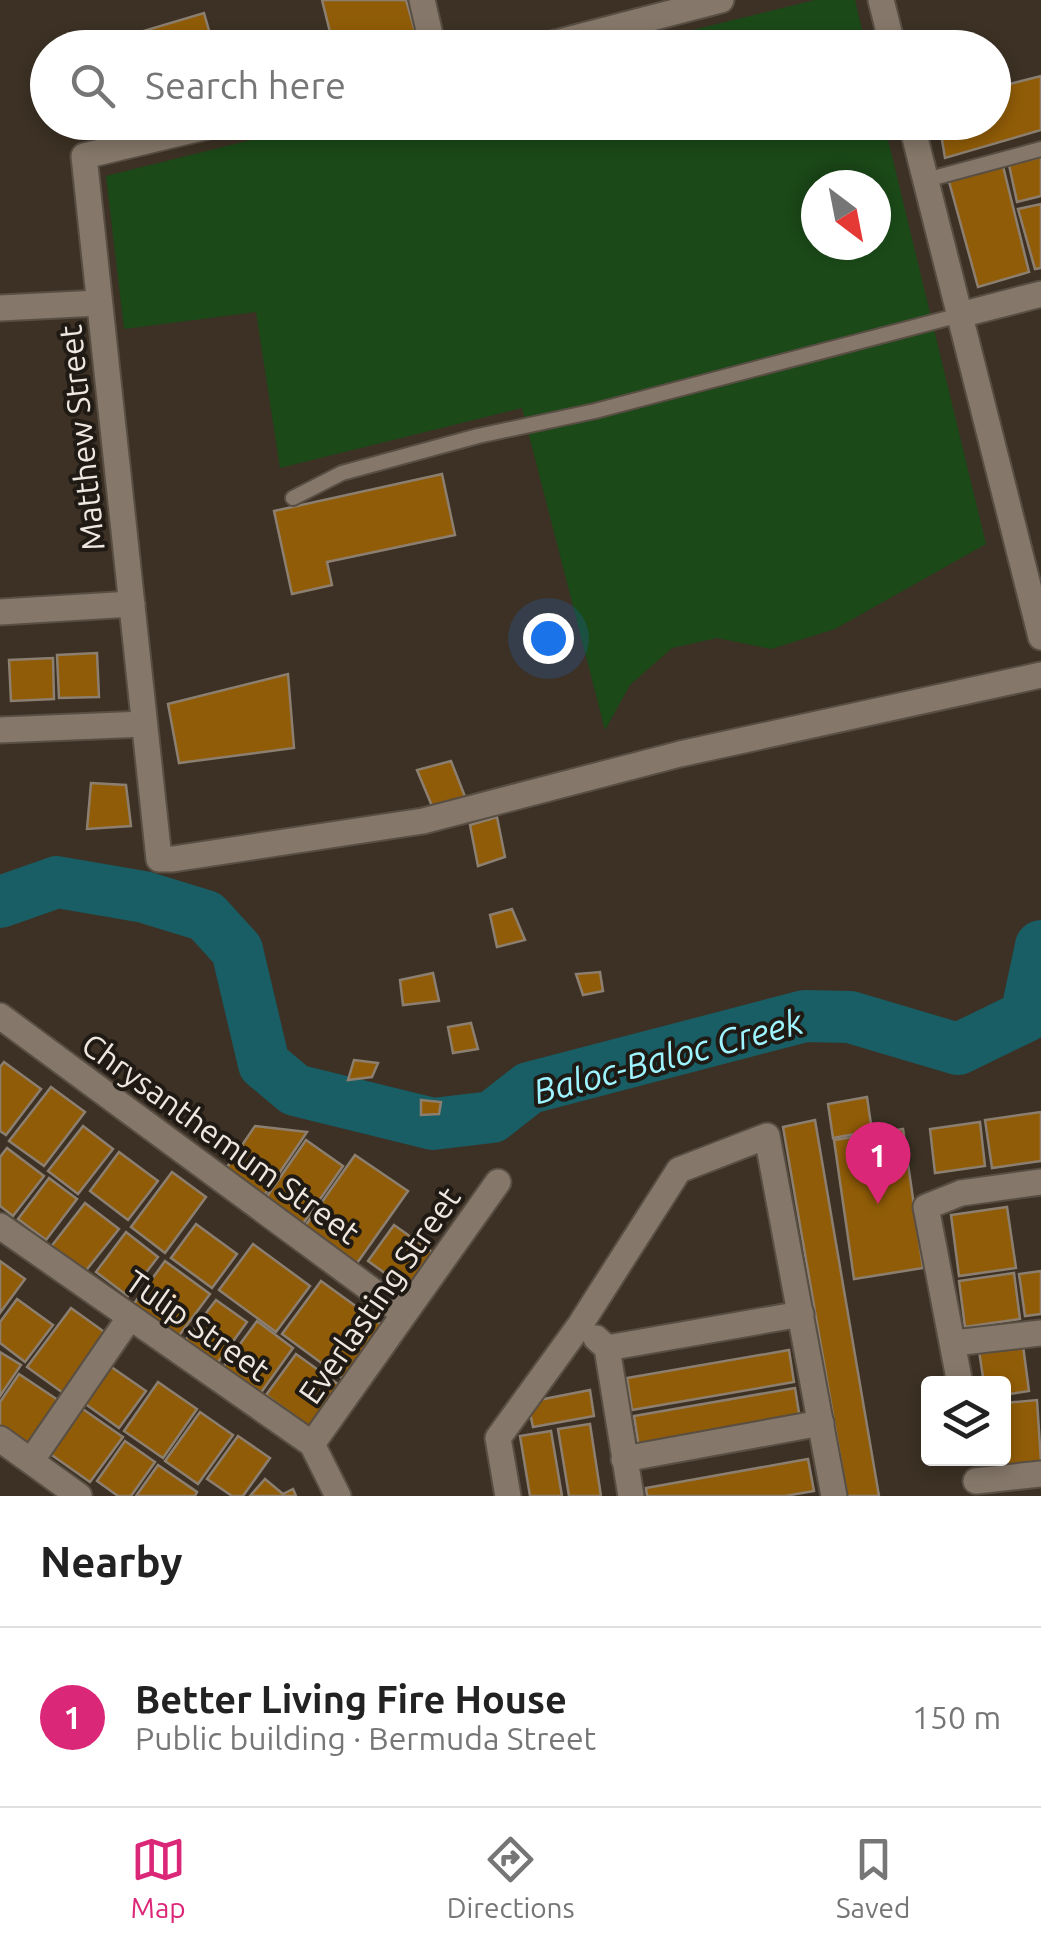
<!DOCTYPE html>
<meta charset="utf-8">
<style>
:root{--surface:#fff;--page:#f2f2f2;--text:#222;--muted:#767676;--line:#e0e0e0;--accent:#db2777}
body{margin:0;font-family:Ubuntu,sans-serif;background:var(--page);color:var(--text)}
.controls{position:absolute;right:30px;bottom:30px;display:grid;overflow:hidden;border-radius:10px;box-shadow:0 5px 15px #0003}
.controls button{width:90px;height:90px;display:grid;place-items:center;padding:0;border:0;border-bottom:2px solid var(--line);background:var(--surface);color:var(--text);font:50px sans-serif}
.compass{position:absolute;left:801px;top:170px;width:90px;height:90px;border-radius:50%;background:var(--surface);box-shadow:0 5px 15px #0003;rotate:148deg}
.you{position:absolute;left:548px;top:638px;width:35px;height:35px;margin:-25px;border:8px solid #fff;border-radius:50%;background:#1a73e8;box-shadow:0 0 0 15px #1a73e833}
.badge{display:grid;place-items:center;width:65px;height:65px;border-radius:50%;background:var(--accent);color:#fff;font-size:32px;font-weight:700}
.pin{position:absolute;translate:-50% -82px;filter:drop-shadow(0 2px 5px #0008)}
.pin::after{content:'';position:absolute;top:52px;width:35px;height:30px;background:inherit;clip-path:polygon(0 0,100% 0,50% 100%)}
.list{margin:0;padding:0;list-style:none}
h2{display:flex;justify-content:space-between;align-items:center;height:130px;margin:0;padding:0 40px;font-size:42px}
h2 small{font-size:32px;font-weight:400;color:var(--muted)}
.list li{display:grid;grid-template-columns:65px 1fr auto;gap:30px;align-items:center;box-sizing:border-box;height:180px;padding:0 40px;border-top:2px solid var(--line)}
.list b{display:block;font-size:38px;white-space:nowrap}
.list p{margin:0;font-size:32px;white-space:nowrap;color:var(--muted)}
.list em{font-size:32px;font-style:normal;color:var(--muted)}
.icon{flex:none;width:55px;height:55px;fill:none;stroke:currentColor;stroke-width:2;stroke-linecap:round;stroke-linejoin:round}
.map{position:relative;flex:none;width:1041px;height:1496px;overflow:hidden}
.search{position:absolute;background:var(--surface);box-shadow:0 5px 15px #0003;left:30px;right:30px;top:30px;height:110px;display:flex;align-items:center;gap:25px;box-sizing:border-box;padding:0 35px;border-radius:55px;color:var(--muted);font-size:38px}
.sheet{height:310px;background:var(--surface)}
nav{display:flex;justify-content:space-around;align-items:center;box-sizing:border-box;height:140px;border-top:2px solid var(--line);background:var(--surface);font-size:28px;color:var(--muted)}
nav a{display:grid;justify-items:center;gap:5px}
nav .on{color:var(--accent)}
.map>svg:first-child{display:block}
.green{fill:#1b4918;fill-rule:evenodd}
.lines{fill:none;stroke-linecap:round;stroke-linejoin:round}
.river{stroke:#195d65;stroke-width:52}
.building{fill:#905c07;stroke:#8c7f70;stroke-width:2.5}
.service-casing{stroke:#584e43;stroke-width:18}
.minor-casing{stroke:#584e43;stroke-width:29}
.service{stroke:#85786a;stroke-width:14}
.minor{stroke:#85786a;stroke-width:25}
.labels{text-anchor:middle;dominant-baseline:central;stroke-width:8;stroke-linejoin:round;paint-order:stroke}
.street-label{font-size:32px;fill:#eee7df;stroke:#1f1a14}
.water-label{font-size:35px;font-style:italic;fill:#9ef4ff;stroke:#1f1a14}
</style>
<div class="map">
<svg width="1041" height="1496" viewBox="0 0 1041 1496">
<rect width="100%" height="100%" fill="#3c3124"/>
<!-- green -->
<g class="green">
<path d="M 815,0 L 855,0 L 866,47 L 623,47 Z"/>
<path d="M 320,123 L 884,123 L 986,544 L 835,629 L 771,649 L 717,638 L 672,648 L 630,685 L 605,730 L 522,408 L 280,468 L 256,312 L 124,329 L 106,176 ZM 816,185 L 876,185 L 876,245 L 816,245 Z"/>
</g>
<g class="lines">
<!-- river -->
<path class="river" d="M 0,902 L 57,882 L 144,897 L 206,916 L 237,950 L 264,1064 L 295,1090 L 433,1124 L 492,1117 L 529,1088 L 805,1016 L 850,1017 L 958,1049 L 1026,1016 L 1041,946"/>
</g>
<!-- building -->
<g class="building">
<path d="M 322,0 L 406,0 L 416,35 L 376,48 L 334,48 Z"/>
<path d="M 204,13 L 214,48 L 104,48 L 103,43 Z"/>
<path d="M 1041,76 L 1041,130 L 945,158 L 939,122 L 994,122 L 994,88 Z"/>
<path d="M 1041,157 L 1041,196 L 1017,202 L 1009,165 Z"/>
<path d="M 1003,166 L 1029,272 L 978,287 L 948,178 Z"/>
<path d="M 1041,204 L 1041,268 L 1035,269 L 1018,209 Z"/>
<path d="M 442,474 L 455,535 L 327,562 L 332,585 L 292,594 L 274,511 Z"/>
<path d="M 97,653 L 99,697 L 59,698 L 57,655 Z"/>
<path d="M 53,658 L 54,699 L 11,701 L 9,660 Z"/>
<path d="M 288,674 L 294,748 L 179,763 L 168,704 Z"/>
<path d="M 451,761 L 466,799 L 432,806 L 417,770 Z"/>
<path d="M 91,783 L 126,785 L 131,826 L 87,829 Z"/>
<path d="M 497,817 L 505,857 L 478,866 L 470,825 Z"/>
<path d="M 512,909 L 525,940 L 497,947 L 490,915 Z"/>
<path d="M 600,972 L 603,991 L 583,995 L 576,974 Z"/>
<path d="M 433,973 L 439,1001 L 403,1005 L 400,980 Z"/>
<path d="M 471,1023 L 478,1049 L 453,1053 L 448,1027 Z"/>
<path d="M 354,1060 L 378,1063 L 372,1077 L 348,1080 Z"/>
<path d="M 4,1062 L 41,1089 L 6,1135 L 0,1131 L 0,1067 Z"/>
<path d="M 51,1087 L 85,1112 L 44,1166 L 9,1141 Z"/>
<path d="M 867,1097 L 872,1131 L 833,1138 L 828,1104 Z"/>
<path d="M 421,1100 L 441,1102 L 439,1114 L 421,1115 Z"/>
<path d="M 1041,1112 L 1041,1161 L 992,1168 L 985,1120 Z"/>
<path d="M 815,1120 L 879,1496 L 847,1496 L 783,1127 Z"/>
<path d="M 980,1122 L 985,1166 L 935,1173 L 930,1129 Z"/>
<path d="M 83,1126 L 113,1149 L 78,1194 L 48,1171 Z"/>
<path d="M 255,1126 L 307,1132 L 259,1203 L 221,1176 Z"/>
<path d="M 903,1129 L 923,1268 L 854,1279 L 834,1140 Z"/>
<path d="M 306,1140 L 343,1166 L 300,1228 L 263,1202 Z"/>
<path d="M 7,1148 L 44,1176 L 13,1216 L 0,1206 L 0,1157 Z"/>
<path d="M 119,1152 L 158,1181 L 128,1220 L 90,1191 Z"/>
<path d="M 355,1155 L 408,1191 L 355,1266 L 303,1229 Z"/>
<path d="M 172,1172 L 206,1197 L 165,1253 L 131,1227 Z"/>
<path d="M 49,1178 L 77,1199 L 46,1240 L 18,1219 Z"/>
<path d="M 85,1203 L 119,1229 L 84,1273 L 50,1248 Z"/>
<path d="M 1007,1207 L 1016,1268 L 959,1276 L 951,1215 Z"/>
<path d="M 196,1224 L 237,1254 L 212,1288 L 171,1258 Z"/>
<path d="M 394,1225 L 438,1256 L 411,1292 L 368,1261 Z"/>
<path d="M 126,1232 L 158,1257 L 128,1296 L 96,1272 Z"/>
<path d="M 253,1244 L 310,1286 L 276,1332 L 219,1290 Z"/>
<path d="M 0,1261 L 25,1279 L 0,1313 Z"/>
<path d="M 165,1261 L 210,1294 L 178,1337 L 133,1305 Z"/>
<path d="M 1041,1271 L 1041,1314 L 1025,1316 L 1019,1274 Z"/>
<path d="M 1014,1273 L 1020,1319 L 965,1327 L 959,1281 Z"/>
<path d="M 321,1281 L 386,1328 L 346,1381 L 282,1334 Z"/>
<path d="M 17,1299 L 53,1325 L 25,1362 L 0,1343 L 0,1322 Z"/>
<path d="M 216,1300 L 247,1322 L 216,1365 L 184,1342 Z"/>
<path d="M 71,1308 L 110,1336 L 66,1395 L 27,1367 Z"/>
<path d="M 257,1321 L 293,1348 L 260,1394 L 223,1367 Z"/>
<path d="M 1022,1338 L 1029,1391 L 1004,1395 L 1004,1384 L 984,1384 L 978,1344 Z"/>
<path d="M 789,1350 L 794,1382 L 632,1410 L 627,1378 Z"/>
<path d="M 0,1352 L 21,1365 L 0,1396 Z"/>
<path d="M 296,1354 L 342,1387 L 312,1429 L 266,1395 Z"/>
<path d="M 110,1366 L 146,1391 L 119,1428 L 84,1403 Z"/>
<path d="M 19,1374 L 58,1400 L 28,1444 L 0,1426 L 0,1402 Z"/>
<path d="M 158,1382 L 197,1409 L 163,1458 L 124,1431 Z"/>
<path d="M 795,1388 L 800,1419 L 639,1448 L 634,1416 Z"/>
<path d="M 590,1390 L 594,1416 L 533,1427 L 530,1413 L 539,1400 Z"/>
<path d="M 1037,1400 L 1041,1462 L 990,1467 L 989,1458 L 1004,1458 L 1004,1403 Z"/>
<path d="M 77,1405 L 123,1437 L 90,1482 L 46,1451 Z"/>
<path d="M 200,1412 L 233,1435 L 198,1484 L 165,1461 Z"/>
<path d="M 590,1424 L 601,1496 L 569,1496 L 558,1429 Z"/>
<path d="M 551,1431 L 562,1496 L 530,1496 L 520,1436 Z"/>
<path d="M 238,1436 L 270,1458 L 243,1496 L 232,1496 L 207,1479 Z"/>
<path d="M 125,1441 L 155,1462 L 131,1496 L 118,1496 L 97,1481 Z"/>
<path d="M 808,1459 L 814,1491 L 785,1496 L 647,1496 L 646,1488 Z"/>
<path d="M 158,1465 L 197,1492 L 195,1496 L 136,1496 Z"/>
<path d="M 265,1479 L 283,1494 L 293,1489 L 296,1496 L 250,1496 Z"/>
</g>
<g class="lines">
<defs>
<g id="service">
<path d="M 926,180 L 1041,149"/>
<path d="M 293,498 L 342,473 L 478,436 L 595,411 L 960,315"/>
</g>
<g id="minor">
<path d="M 422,0 L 433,48"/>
<path d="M 881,0 L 893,48"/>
<path d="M 536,48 L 721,0"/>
<path d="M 226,122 L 84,156 L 159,859 L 173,859 L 423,821 L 680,754 L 1041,675"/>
<path d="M 911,122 L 1041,637"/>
<path d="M 0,308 L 99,303"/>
<path d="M 960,315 L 1041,294"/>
<path d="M 0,612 L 132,604"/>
<path d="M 0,730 L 144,724"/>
<path d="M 0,1016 L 404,1314"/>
<path d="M 0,1226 L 312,1444 L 338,1496"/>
<path d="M 596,1338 L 607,1348 L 631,1496"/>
<path d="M 954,1343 L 1041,1333"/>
<path d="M 607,1348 L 801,1314"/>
<path d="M 960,1384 L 926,1207 L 961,1193 L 1041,1182"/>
<path d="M 0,1439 L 79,1496"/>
<path d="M 312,1444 L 498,1182"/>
<path d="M 624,1459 L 821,1423"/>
<path d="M 31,1461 L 130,1317"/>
<path d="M 976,1481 L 1041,1474"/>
<path d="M 508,1496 L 498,1438 L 580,1325 L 679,1170 L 767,1136 L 834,1496"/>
</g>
</defs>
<!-- service casing -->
<use href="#service" class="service-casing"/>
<!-- minor casing -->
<use href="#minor" class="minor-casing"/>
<!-- service -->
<use href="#service" class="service"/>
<!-- minor -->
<use href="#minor" class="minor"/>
</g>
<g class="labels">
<!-- street labels -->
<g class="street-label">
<text transform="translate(81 438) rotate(-96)">Matthew Street</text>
<text transform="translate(221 1138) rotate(36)">Chrysanthemum Street</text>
<text transform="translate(379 1295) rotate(-55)">Everlasting Street</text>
<text transform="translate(198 1325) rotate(35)">Tulip Street</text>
</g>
<!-- water labels -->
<g class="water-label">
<text transform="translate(668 1056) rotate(-15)">Baloc-Baloc Creek</text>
</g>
</g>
</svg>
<div class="controls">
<button><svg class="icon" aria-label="layers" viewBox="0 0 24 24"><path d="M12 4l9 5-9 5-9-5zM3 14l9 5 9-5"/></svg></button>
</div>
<svg class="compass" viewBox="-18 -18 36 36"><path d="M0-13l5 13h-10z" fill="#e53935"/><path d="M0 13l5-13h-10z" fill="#767676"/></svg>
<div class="you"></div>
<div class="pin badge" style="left:878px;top:1204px">1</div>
<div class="search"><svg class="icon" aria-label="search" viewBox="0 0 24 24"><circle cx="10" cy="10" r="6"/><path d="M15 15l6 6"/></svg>Search here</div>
</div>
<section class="sheet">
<h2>Nearby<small></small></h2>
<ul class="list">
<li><span class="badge">1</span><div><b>Better Living Fire House</b><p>Public building · Bermuda Street</p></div><em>150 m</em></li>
</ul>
</section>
<nav>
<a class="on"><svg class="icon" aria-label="map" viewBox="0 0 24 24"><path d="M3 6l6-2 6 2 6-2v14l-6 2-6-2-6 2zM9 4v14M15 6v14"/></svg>Map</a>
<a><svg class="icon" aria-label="directions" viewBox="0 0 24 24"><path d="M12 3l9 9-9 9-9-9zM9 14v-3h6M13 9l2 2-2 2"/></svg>Directions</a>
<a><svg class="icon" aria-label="saved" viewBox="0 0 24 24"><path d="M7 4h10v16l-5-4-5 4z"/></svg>Saved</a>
</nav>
